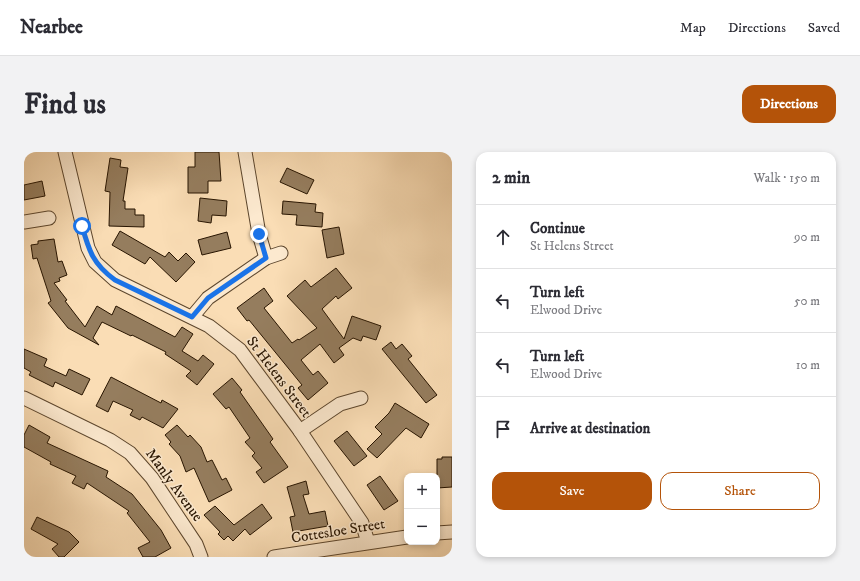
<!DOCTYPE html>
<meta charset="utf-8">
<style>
:root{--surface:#fff;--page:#f2f2f3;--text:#2b2b33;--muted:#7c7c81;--line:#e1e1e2;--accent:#b45309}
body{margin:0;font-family:"IM FELL DW Pica",serif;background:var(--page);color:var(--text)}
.controls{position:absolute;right:12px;bottom:12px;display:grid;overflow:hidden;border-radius:8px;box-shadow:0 2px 6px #0003}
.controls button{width:36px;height:36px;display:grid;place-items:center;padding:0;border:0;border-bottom:1px solid var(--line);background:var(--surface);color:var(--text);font:20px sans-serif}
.stop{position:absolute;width:12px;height:12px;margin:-9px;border:3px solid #1a73e8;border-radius:50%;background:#fff}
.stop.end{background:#1a73e8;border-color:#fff;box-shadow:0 1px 4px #0008}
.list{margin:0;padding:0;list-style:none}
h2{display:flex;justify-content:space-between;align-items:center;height:52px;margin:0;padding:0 16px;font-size:17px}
h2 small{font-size:13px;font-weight:400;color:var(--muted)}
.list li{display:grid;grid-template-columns:26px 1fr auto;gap:12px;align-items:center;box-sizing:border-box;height:64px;padding:0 16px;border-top:1px solid var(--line)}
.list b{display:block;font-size:15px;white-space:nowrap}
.list p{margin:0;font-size:13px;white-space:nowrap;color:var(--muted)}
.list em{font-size:13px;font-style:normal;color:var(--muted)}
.actions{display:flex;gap:8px;padding:12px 16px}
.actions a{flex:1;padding:9px 0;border:1px solid var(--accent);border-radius:12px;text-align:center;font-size:14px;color:var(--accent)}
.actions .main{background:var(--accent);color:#fff}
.icon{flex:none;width:22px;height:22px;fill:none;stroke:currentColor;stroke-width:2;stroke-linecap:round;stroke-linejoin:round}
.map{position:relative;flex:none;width:428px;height:405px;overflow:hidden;border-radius:12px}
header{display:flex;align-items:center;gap:24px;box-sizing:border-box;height:56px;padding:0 20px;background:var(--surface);border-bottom:1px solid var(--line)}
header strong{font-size:19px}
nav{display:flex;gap:22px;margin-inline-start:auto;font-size:14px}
.intro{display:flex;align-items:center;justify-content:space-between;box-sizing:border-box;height:96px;padding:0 24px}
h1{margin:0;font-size:28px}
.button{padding:10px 18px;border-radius:12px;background:var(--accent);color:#fff;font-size:14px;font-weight:700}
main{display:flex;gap:24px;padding:0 24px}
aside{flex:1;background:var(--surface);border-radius:12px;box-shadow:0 2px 6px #0003}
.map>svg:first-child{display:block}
.building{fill:#957d5e;stroke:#271400}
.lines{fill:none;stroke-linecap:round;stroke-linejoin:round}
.street-casing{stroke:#5c462d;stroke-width:15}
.street{stroke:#fce9cf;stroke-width:13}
.route{stroke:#1a73e8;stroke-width:5}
.labels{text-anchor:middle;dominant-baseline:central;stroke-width:3;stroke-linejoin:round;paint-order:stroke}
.street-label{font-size:15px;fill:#271400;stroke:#fce9cf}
</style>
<header>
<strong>Nearbee</strong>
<nav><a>Map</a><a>Directions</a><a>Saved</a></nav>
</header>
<div class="intro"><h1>Find us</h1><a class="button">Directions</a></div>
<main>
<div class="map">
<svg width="428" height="405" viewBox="0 0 428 405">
<rect width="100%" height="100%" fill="#faddb5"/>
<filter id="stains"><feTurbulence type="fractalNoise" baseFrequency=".005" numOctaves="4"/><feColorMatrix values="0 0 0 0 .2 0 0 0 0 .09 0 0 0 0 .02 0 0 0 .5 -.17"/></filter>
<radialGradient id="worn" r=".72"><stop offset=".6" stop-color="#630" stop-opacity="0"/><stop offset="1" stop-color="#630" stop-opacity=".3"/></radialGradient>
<!-- building -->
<g class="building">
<path d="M 171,0 L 195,0 L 197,29 L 184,29 L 184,41 L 164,41 L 164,15 L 171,15 Z"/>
<path d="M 86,6 L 97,8 L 96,15 L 104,16 L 99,49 L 101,49 L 101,57 L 111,57 L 111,63 L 120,63 L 120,75 L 85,74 L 86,40 L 81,39 Z"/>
<path d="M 263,16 L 290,28 L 283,42 L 256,30 Z"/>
<path d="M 18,29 L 21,44 L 0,48 L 0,33 Z"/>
<path d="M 176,46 L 203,49 L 202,64 L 188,63 L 187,71 L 174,69 Z"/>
<path d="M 259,49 L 292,52 L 291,60 L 299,61 L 298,75 L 272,73 L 273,63 L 258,62 Z"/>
<path d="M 315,75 L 320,102 L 303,106 L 298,78 Z"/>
<path d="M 96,79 L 141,105 L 145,100 L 154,109 L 162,101 L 171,110 L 152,130 L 126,105 L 121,112 L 88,93 Z"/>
<path d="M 203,80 L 207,96 L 178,103 L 174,88 Z"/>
<path d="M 30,87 L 34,110 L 38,109 L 43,123 L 35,126 L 36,129 L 30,131 L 43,148 L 41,149 L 61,175 L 73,154 L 88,163 L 92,154 L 151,185 L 158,175 L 169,182 L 158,199 L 174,209 L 179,203 L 190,212 L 173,233 L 162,224 L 167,219 L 141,202 L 142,200 L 108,183 L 107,184 L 78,170 L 69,186 L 75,193 L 44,176 L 24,151 L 27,149 L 13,106 L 9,107 L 7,93 L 14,92 L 14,89 Z"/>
<path d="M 312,116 L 328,136 L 314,147 L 312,144 L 298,157 L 320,187 L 328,164 L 357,174 L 352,188 L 339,184 L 337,189 L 329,186 L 315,196 L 320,203 L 310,211 L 296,192 L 277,208 L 289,223 L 294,219 L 304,231 L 284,248 L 274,236 L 278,233 L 225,168 L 223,169 L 213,156 L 240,136 L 249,149 L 240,156 L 268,191 L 274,187 L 275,188 L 293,176 L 263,144 L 281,128 L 287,135 Z"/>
<path d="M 367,190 L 372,197 L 378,192 L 388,204 L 384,207 L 413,243 L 402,251 L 358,197 Z"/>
<path d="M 0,197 L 23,207 L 20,214 L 42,224 L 45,217 L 66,227 L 58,243 L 31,230 L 29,235 L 5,223 L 7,220 L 0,216 Z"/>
<path d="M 87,225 L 137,251 L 138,248 L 154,257 L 139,276 L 118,265 L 116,268 L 106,263 L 109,258 L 89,249 L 84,260 L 72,254 Z"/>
<path d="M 208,226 L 218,238 L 216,240 L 249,287 L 246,290 L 264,315 L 240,331 L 232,320 L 238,316 L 228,304 L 231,301 L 221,290 L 226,286 L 205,255 L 202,257 L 189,242 Z"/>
<path d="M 371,251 L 405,272 L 397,286 L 382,276 L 353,306 L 343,297 L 358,282 L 351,275 L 365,261 Z"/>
<path d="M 5,273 L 26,285 L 23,291 L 84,319 L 82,325 L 108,342 L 137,378 L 147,396 L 131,405 L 119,405 L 114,396 L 126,390 L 103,361 L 105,359 L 63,331 L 60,337 L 48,331 L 52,324 L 26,312 L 27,310 L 0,295 L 0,283 Z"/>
<path d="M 153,273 L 164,285 L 166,283 L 177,295 L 183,310 L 188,308 L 198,328 L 202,326 L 208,338 L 185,350 L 170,316 L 162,320 L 156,304 L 145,292 L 147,290 L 141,283 Z"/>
<path d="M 323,279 L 343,304 L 330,314 L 310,289 Z"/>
<path d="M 418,305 L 428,305 L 428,335 L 413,336 L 413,307 L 418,307 Z"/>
<path d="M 356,324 L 374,349 L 360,358 L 343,333 Z"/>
<path d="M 282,329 L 285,342 L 279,343 L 285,362 L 301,359 L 304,374 L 269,380 L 266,365 L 271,364 L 263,335 Z"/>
<path d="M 238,352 L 248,366 L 226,383 L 221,377 L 209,389 L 204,384 L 200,388 L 194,382 L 196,380 L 180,363 L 191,354 L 210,373 Z"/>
<path d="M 13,365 L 45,380 L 55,390 L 40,405 L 35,405 L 28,397 L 34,392 L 7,377 Z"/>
</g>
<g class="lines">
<defs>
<g id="street">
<path d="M 41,0 L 64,96 L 71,110 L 91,128 L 185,174 L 216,198 L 276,279 L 338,371 L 344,390"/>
<path d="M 221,0 L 235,82 L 242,106"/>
<path d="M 0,70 L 25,66"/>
<path d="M 168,165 L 184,146 L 242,106 L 257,101"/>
<path d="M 0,246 L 86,288 L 106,301 L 128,326 L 172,392 L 177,405"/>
<path d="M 276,279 L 316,252 L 337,246"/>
<path d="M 413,381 L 428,380"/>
<path d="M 250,405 L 383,385"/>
</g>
</defs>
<!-- street casing -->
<use href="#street" class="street-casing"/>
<!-- street -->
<use href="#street" class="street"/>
</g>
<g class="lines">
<!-- route -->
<path class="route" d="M 58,74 C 65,99 69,112 91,128 L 168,165 L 184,146 L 242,106 L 235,82"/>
</g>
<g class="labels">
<!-- street labels -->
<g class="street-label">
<text transform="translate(255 225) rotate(53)">St Helens Street</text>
<text transform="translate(150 333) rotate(54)">Manly Avenue</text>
<text transform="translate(314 379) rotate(-9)">Cottesloe Street</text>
</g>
</g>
<rect width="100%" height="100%" filter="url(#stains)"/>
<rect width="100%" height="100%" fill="url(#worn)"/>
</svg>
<div class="controls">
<button>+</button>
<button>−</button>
</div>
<div class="stop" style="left:58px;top:74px"></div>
<div class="stop end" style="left:235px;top:82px"></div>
</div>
<aside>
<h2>2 min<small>Walk · 150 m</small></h2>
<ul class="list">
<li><svg class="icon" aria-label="ahead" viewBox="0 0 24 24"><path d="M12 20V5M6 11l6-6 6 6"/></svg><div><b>Continue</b><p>St Helens Street</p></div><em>90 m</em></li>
<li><svg class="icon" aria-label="left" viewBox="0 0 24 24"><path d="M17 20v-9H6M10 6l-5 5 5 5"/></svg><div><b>Turn left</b><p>Elwood Drive</p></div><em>50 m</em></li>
<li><svg class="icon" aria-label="left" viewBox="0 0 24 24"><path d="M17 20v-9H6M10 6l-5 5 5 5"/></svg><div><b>Turn left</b><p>Elwood Drive</p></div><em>10 m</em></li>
<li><svg class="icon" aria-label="arrive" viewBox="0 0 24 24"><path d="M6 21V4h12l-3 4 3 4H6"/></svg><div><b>Arrive at destination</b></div></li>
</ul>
<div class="actions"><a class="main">Save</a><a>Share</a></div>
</aside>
</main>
